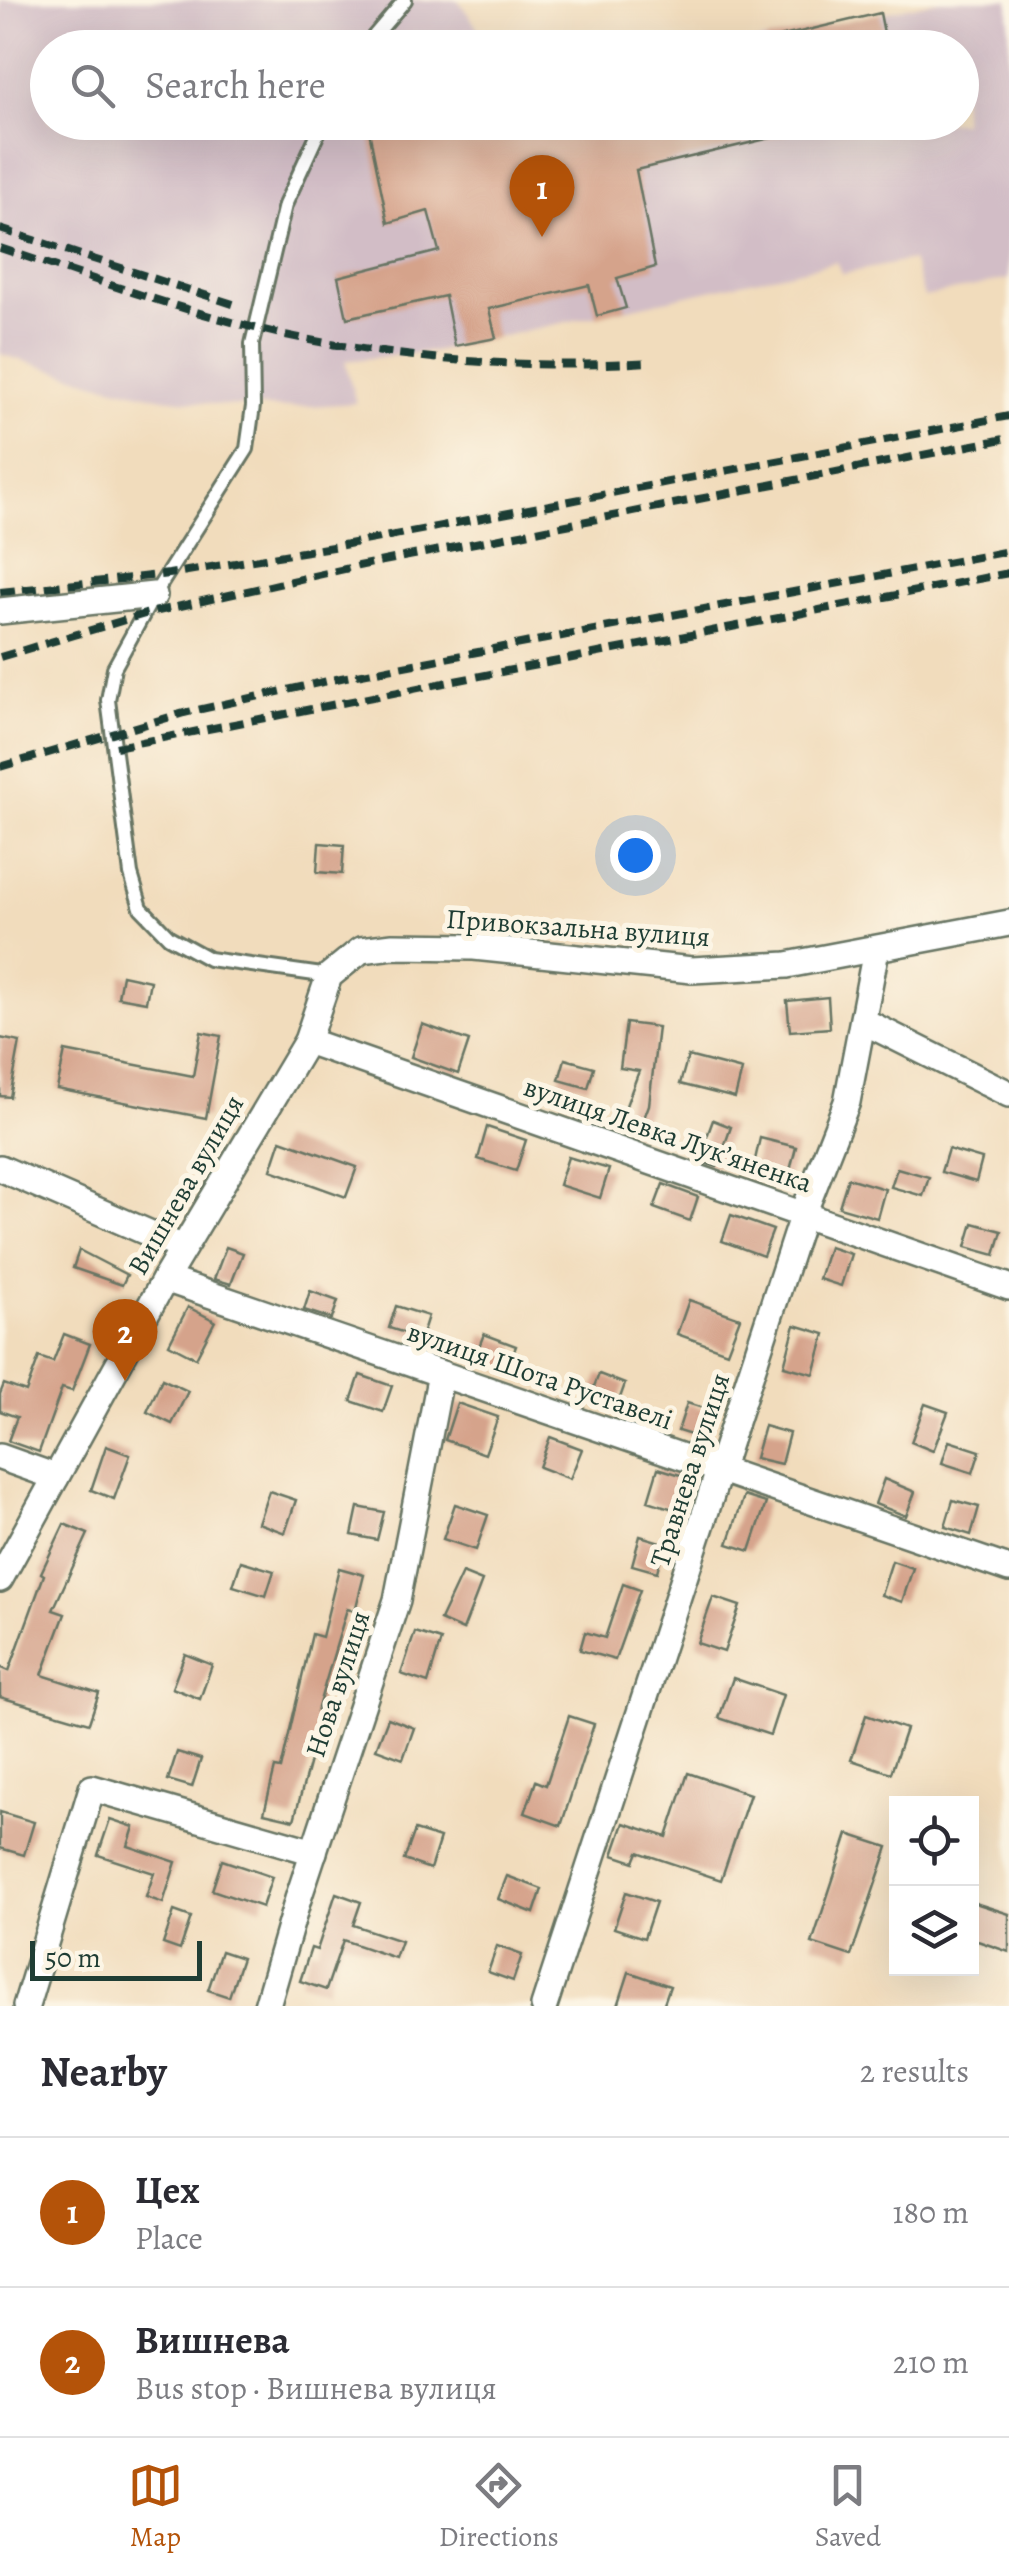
<!DOCTYPE html>
<meta charset="utf-8">
<style>
:root{--surface:#fff;--page:#f7f7f7;--text:#2b2b33;--muted:#7c7c81;--line:#e1e1e2;--accent:#b45309}
body{margin:0;font-family:Alegreya,serif;background:var(--page);color:var(--text)}
.controls{position:absolute;right:30px;bottom:30px;display:grid;overflow:hidden;border-radius:0px;box-shadow:0 10px 40px #0002}
.controls button{width:90px;height:90px;display:grid;place-items:center;padding:0;border:0;border-bottom:2px solid var(--line);background:var(--surface);color:var(--text);font:50px sans-serif}
.scale{position:absolute;left:30px;bottom:25px;width:172px;box-sizing:border-box;padding-left:10px;border:5px solid #1f3d34;border-top:0;font-size:28px;line-height:35px;white-space:nowrap;color:#1f3d34;-webkit-text-stroke:8px #fcf5e5;paint-order:stroke}
.you{position:absolute;left:635px;top:855px;width:35px;height:35px;margin:-25px;border:8px solid #fff;border-radius:50%;background:#1a73e8;box-shadow:0 0 0 15px #1a73e833}
.badge{display:grid;place-items:center;width:65px;height:65px;border-radius:50%;background:var(--accent);color:#fff;font-size:32px;font-weight:700}
.pin{position:absolute;translate:-50% -82px;filter:drop-shadow(0 2px 5px #0008)}
.pin::after{content:'';position:absolute;top:52px;width:35px;height:30px;background:inherit;clip-path:polygon(0 0,100% 0,50% 100%)}
.list{margin:0;padding:0;list-style:none}
h2{display:flex;justify-content:space-between;align-items:center;height:130px;margin:0;padding:0 40px;font-size:42px}
h2 small{font-size:32px;font-weight:400;color:var(--muted)}
.list li{display:grid;grid-template-columns:65px 1fr auto;gap:30px;align-items:center;box-sizing:border-box;height:150px;padding:0 40px;border-top:2px solid var(--line)}
.list b{display:block;font-size:38px;white-space:nowrap}
.list p{margin:0;font-size:32px;white-space:nowrap;color:var(--muted)}
.list em{font-size:32px;font-style:normal;color:var(--muted)}
.icon{flex:none;width:55px;height:55px;fill:none;stroke:currentColor;stroke-width:2;stroke-linecap:round;stroke-linejoin:round}
.map{position:relative;flex:none;width:1009px;height:2006px;overflow:hidden}
.search{position:absolute;background:var(--surface);box-shadow:0 10px 40px #0002;left:30px;right:30px;top:30px;height:110px;display:flex;align-items:center;gap:25px;box-sizing:border-box;padding:0 35px;border-radius:55px;color:var(--muted);font-size:38px}
.sheet{height:430px;background:var(--surface)}
nav{display:flex;justify-content:space-around;align-items:center;box-sizing:border-box;height:140px;border-top:2px solid var(--line);background:var(--surface);font-size:28px;color:var(--muted)}
nav a{display:grid;justify-items:center;gap:5px}
nav .on{color:var(--accent)}
.map>svg:first-child{display:block}
.industrial{fill:#d2bdc6}
.building{fill:#d5a38b}
.lines{fill:none;stroke-linecap:round;stroke-linejoin:round}
.service-casing{stroke:#687564;stroke-width:18}
.minor-casing{stroke:#687564;stroke-width:30}
.service{stroke:#fff;stroke-width:12}
.minor{stroke:#fff;stroke-width:25}
.rail{stroke:#1f3d34;stroke-width:8;stroke-dasharray:15 8;stroke-linecap:butt}
.labels{text-anchor:middle;dominant-baseline:central;stroke-width:10;stroke-linejoin:round;paint-order:stroke}
.street-label{font-size:28px;fill:#1f3d34;stroke:#fcf5e5}
</style>
<div class="map">
<svg width="1009" height="2006" viewBox="0 0 1009 2006">
<rect width="100%" height="100%" fill="#fcf5e5"/>
<filter id="ink" filterUnits="userSpaceOnUse"><feTurbulence type="fractalNoise" baseFrequency=".01" numOctaves="2"/><feDisplacementMap in="SourceGraphic" scale="20" xChannelSelector="R" yChannelSelector="G"/><feConvolveMatrix kernelMatrix="1 2 1 2 8 2 1 2 1" color-interpolation-filters="sRGB"/></filter>
<filter id="wash" filterUnits="userSpaceOnUse"><feTurbulence type="fractalNoise" baseFrequency=".0048" numOctaves="4" result="noise"/><feDisplacementMap in="SourceGraphic" scale="40" xChannelSelector="R" yChannelSelector="G"/><feGaussianBlur stdDeviation="2.25" result="paint"/><feColorMatrix in="noise" values="0 0 0 0 0 0 0 0 0 0 0 0 0 0 0 0 0 1.4 0 .05"/><feComposite in="paint" operator="in"/></filter>
<g filter="url(#wash)">
<rect width="100%" height="100%" fill="#f1dcbc"/>
<!-- industrial -->
<path class="industrial" d="M 0,0 L 458,0 L 491,47 L 48,48 L 48,122 L 962,122 L 962,48 L 735,47 L 939,0 L 1009,0 L 1009,279 L 924,297 L 912,260 L 842,274 L 836,262 L 436,351 L 345,361 L 356,403 L 283,408 L 221,405 L 163,398 L 98,383 L 0,354 Z"/>
<g id="blocks">
<!-- building -->
<g class="building">
<path d="M 880,13 L 887,48 L 767,48 L 766,40 Z"/>
<path d="M 408,122 L 803,122 L 804,130 L 636,170 L 655,267 L 617,278 L 626,308 L 597,316 L 589,285 L 489,309 L 496,338 L 455,346 L 445,296 L 347,318 L 338,277 L 439,251 L 428,211 L 388,223 L 369,131 Z"/>
<path d="M 319,843 L 344,845 L 342,874 L 317,872 Z"/>
<path d="M 122,975 L 150,981 L 146,1002 L 118,997 Z"/>
<path d="M 828,997 L 830,1028 L 790,1031 L 787,1001 Z"/>
<path d="M 626,1023 L 658,1027 L 649,1105 L 638,1134 L 618,1127 L 639,1071 L 620,1068 Z"/>
<path d="M 422,1024 L 469,1041 L 458,1074 L 411,1057 Z"/>
<path d="M 201,1032 L 221,1036 L 206,1118 L 57,1089 L 65,1051 L 193,1076 Z"/>
<path d="M 0,1038 L 20,1042 L 10,1097 L 0,1096 Z"/>
<path d="M 688,1056 L 742,1070 L 735,1098 L 680,1084 Z"/>
<path d="M 565,1059 L 594,1067 L 588,1088 L 559,1080 Z"/>
<path d="M 713,1120 L 731,1127 L 717,1167 L 698,1161 Z"/>
<path d="M 487,1127 L 526,1140 L 516,1171 L 478,1159 Z"/>
<path d="M 760,1138 L 796,1147 L 787,1182 L 752,1173 Z"/>
<path d="M 281,1140 L 357,1167 L 346,1197 L 271,1170 Z"/>
<path d="M 948,1149 L 982,1159 L 976,1182 L 941,1172 Z"/>
<path d="M 568,1157 L 609,1169 L 600,1198 L 559,1185 Z"/>
<path d="M 897,1168 L 929,1177 L 923,1196 L 891,1187 Z"/>
<path d="M 848,1178 L 885,1189 L 877,1218 L 839,1207 Z"/>
<path d="M 663,1184 L 698,1197 L 690,1221 L 654,1208 Z"/>
<path d="M 731,1215 L 773,1230 L 763,1256 L 722,1241 Z"/>
<path d="M 973,1223 L 1002,1231 L 995,1255 L 966,1247 Z"/>
<path d="M 226,1247 L 243,1253 L 231,1284 L 214,1279 Z"/>
<path d="M 829,1247 L 851,1254 L 841,1286 L 819,1279 Z"/>
<path d="M 79,1250 L 127,1275 L 122,1285 L 73,1268 Z"/>
<path d="M 310,1291 L 338,1301 L 332,1319 L 304,1310 Z"/>
<path d="M 689,1300 L 740,1318 L 727,1352 L 677,1334 Z"/>
<path d="M 396,1306 L 428,1316 L 421,1338 L 389,1328 Z"/>
<path d="M 188,1307 L 215,1321 L 196,1358 L 169,1344 Z"/>
<path d="M 795,1325 L 825,1334 L 814,1374 L 784,1366 Z"/>
<path d="M 64,1334 L 90,1344 L 72,1391 L 62,1388 L 39,1452 L 8,1441 L 17,1417 L 0,1411 L 0,1394 L 4,1384 L 26,1392 L 39,1357 L 53,1362 Z"/>
<path d="M 484,1334 L 516,1346 L 507,1371 L 474,1359 Z"/>
<path d="M 599,1374 L 625,1384 L 616,1409 L 589,1399 Z"/>
<path d="M 360,1375 L 392,1386 L 383,1412 L 351,1401 Z"/>
<path d="M 162,1379 L 188,1391 L 172,1424 L 147,1412 Z"/>
<path d="M 457,1403 L 498,1417 L 485,1454 L 445,1440 Z"/>
<path d="M 687,1403 L 706,1409 L 697,1437 L 678,1431 Z"/>
<path d="M 925,1404 L 948,1412 L 933,1451 L 911,1442 Z"/>
<path d="M 764,1426 L 789,1433 L 781,1464 L 755,1458 Z"/>
<path d="M 550,1437 L 582,1449 L 570,1479 L 539,1467 Z"/>
<path d="M 949,1441 L 980,1451 L 973,1473 L 942,1463 Z"/>
<path d="M 106,1446 L 130,1455 L 114,1499 L 91,1490 Z"/>
<path d="M 658,1468 L 684,1476 L 673,1509 L 648,1501 Z"/>
<path d="M 884,1479 L 915,1492 L 906,1516 L 875,1504 Z"/>
<path d="M 269,1491 L 296,1500 L 285,1533 L 258,1523 Z"/>
<path d="M 744,1496 L 766,1503 L 750,1551 L 728,1544 Z"/>
<path d="M 953,1500 L 979,1507 L 971,1535 L 945,1527 Z"/>
<path d="M 455,1504 L 488,1515 L 476,1550 L 443,1539 Z"/>
<path d="M 358,1507 L 384,1512 L 377,1540 L 352,1535 Z"/>
<path d="M 64,1524 L 88,1534 L 53,1610 L 65,1614 L 42,1675 L 99,1693 L 89,1723 L 0,1697 L 0,1667 L 9,1671 L 44,1575 L 41,1573 Z"/>
<path d="M 640,1536 L 664,1543 L 657,1572 L 632,1565 Z"/>
<path d="M 241,1561 L 274,1571 L 266,1596 L 233,1586 Z"/>
<path d="M 892,1561 L 913,1568 L 902,1602 L 881,1595 Z"/>
<path d="M 339,1568 L 364,1575 L 355,1611 L 347,1609 L 317,1711 L 323,1712 L 294,1820 L 264,1813 L 275,1768 L 281,1769 L 312,1634 L 322,1637 Z"/>
<path d="M 462,1573 L 482,1581 L 463,1630 L 440,1620 Z"/>
<path d="M 623,1584 L 640,1590 L 615,1660 L 580,1650 L 585,1632 L 605,1638 Z"/>
<path d="M 713,1597 L 740,1606 L 724,1652 L 697,1643 Z"/>
<path d="M 415,1632 L 441,1640 L 428,1683 L 401,1674 Z"/>
<path d="M 185,1654 L 212,1665 L 200,1699 L 172,1688 Z"/>
<path d="M 733,1678 L 783,1695 L 770,1735 L 719,1718 Z"/>
<path d="M 866,1715 L 906,1729 L 891,1773 L 851,1760 Z"/>
<path d="M 569,1716 L 594,1724 L 561,1826 L 525,1813 L 536,1781 L 546,1785 Z"/>
<path d="M 388,1718 L 414,1728 L 403,1759 L 376,1749 Z"/>
<path d="M 177,1752 L 201,1759 L 192,1787 L 168,1780 Z"/>
<path d="M 688,1773 L 750,1794 L 721,1880 L 638,1852 L 634,1862 L 613,1855 L 624,1823 L 667,1837 Z"/>
<path d="M 0,1812 L 34,1822 L 24,1855 L 0,1848 Z"/>
<path d="M 110,1819 L 134,1827 L 128,1846 L 176,1862 L 163,1903 L 146,1897 L 154,1873 L 98,1855 Z"/>
<path d="M 415,1830 L 440,1838 L 430,1869 L 404,1860 Z"/>
<path d="M 848,1834 L 888,1847 L 851,1956 L 812,1943 Z"/>
<path d="M 222,1860 L 272,1877 L 262,1907 L 212,1890 Z"/>
<path d="M 507,1876 L 542,1889 L 534,1913 L 498,1899 Z"/>
<path d="M 626,1892 L 656,1902 L 644,1938 L 614,1928 Z"/>
<path d="M 336,1893 L 361,1902 L 353,1925 L 401,1941 L 395,1958 L 343,1940 L 326,1990 L 300,1981 L 311,1948 L 317,1950 Z"/>
<path d="M 972,1902 L 1009,1914 L 1009,1952 L 972,1939 Z"/>
<path d="M 174,1911 L 191,1917 L 180,1950 L 163,1944 Z"/>
<path d="M 497,1946 L 522,1955 L 513,1981 L 488,1972 Z"/>
<path d="M 221,1951 L 242,1958 L 229,1997 L 208,1990 Z"/>
<path d="M 629,1972 L 670,1986 L 663,2006 L 618,2006 Z"/>
</g>
</g>
</g>
<g filter="url(#ink)">
<use href="#blocks" fill-opacity="0" stroke="#687564" stroke-width="2.5"/>
<g class="lines">
<defs>
<g id="service">
<path d="M 364,48 L 405,0"/>
<path d="M 323,122 L 285,205 L 252,344 L 253,406 L 247,449 L 154,595 L 114,668 L 108,700 L 131,874 L 141,908 L 169,937 L 209,959 L 329,976"/>
</g>
<g id="minor">
<path d="M 0,611 L 154,595"/>
<path d="M 863,1021 L 1009,1094"/>
<path d="M 307,1041 L 1009,1287"/>
<path d="M 0,1168 L 183,1248"/>
<path d="M 165,1279 L 1009,1569"/>
<path d="M 0,1457 L 56,1477"/>
<path d="M 0,1579 L 165,1279 L 307,1041 L 329,976 L 361,950 L 393,946 L 474,947 L 692,970 L 787,965 L 1009,923"/>
<path d="M 26,2006 L 92,1788 L 314,1852"/>
<path d="M 267,2006 L 298,1899 L 397,1600 L 441,1374"/>
<path d="M 544,2006 L 803,1214 L 847,1102 L 876,950"/>
</g>
</defs>
<!-- service casing -->
<use href="#service" class="service-casing"/>
<!-- minor casing -->
<use href="#minor" class="minor-casing"/>
<!-- service -->
<use href="#service" class="service"/>
<!-- minor -->
<use href="#minor" class="minor"/>
<!-- rail -->
<g class="rail">
<path d="M 0,229 L 236,305"/>
<path d="M 0,248 C 104,282 208,321 315,341 C 426,362 538,369 650,362"/>
<path d="M 0,592 L 169,574 L 338,546 L 1009,416"/>
<path d="M 0,657 L 145,614 L 358,566 L 1009,438"/>
<path d="M 116,747 L 1009,573"/>
<path d="M 0,767 L 184,713 L 341,678 L 1009,551"/>
</g>
</g>
</g>
<g class="labels">
<!-- street labels -->
<g class="street-label">
<text transform="translate(578 928) rotate(4)">Привокзальна вулиця</text>
<text transform="translate(668 1135) rotate(19)">вулиця Левка Лукʼяненка</text>
<text transform="translate(186 1185) rotate(-60)">Вишнева вулиця</text>
<text transform="translate(540 1376) rotate(19)">вулиця Шота Руставелі</text>
<text transform="translate(690 1470) rotate(-72)">Травнева вулиця</text>
<text transform="translate(338 1684) rotate(-72)">Нова вулиця</text>
</g>
</g>
</svg>
<div class="controls">
<button><svg class="icon" aria-label="locate" viewBox="0 0 24 24"><circle cx="12" cy="12" r="6"/><path d="M12 2v4M12 18v4M2 12h4M18 12h4"/></svg></button>
<button><svg class="icon" aria-label="layers" viewBox="0 0 24 24"><path d="M12 4l9 5-9 5-9-5zM3 14l9 5 9-5"/></svg></button>
</div>
<div class="scale">50 m</div>
<div class="you"></div>
<div class="pin badge" style="left:542px;top:237px">1</div>
<div class="pin badge" style="left:125px;top:1381px">2</div>
<div class="search"><svg class="icon" aria-label="search" viewBox="0 0 24 24"><circle cx="10" cy="10" r="6"/><path d="M15 15l6 6"/></svg>Search here</div>
</div>
<section class="sheet">
<h2>Nearby<small>2 results</small></h2>
<ul class="list">
<li><span class="badge">1</span><div><b>Цех</b><p>Place</p></div><em>180 m</em></li>
<li><span class="badge">2</span><div><b>Вишнева</b><p>Bus stop · Вишнева вулиця</p></div><em>210 m</em></li>
</ul>
</section>
<nav>
<a class="on"><svg class="icon" aria-label="map" viewBox="0 0 24 24"><path d="M3 6l6-2 6 2 6-2v14l-6 2-6-2-6 2zM9 4v14M15 6v14"/></svg>Map</a>
<a><svg class="icon" aria-label="directions" viewBox="0 0 24 24"><path d="M12 3l9 9-9 9-9-9zM9 14v-3h6M13 9l2 2-2 2"/></svg>Directions</a>
<a><svg class="icon" aria-label="saved" viewBox="0 0 24 24"><path d="M7 4h10v16l-5-4-5 4z"/></svg>Saved</a>
</nav>
